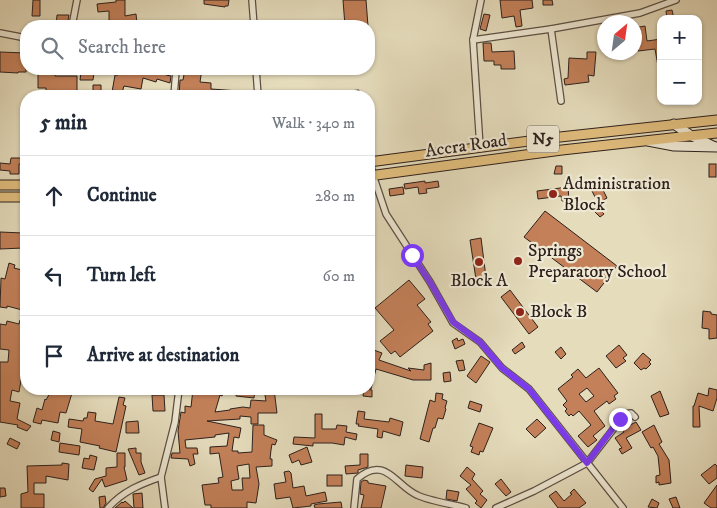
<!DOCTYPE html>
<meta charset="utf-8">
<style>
:root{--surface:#fff;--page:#f2f2f3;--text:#1f2937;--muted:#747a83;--line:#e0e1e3}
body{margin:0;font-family:"IM FELL DW Pica",serif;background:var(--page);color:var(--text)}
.controls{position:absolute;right:15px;top:15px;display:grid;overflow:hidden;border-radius:10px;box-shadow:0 1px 4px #0004}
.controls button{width:45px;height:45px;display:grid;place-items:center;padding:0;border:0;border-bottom:1px solid var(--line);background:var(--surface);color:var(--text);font:25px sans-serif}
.compass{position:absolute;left:597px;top:15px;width:45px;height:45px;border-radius:50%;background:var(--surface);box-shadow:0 1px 4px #0004;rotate:29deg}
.stop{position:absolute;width:15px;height:15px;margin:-11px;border:4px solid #7c3aed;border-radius:50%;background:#fff}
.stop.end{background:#7c3aed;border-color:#fff;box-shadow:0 1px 5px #0008}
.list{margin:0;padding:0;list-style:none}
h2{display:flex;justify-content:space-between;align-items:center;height:65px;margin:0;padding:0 20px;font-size:21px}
h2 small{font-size:16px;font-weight:400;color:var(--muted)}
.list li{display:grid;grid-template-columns:32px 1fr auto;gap:15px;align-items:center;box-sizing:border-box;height:80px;padding:0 20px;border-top:1px solid var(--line)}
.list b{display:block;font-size:19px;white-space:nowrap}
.list em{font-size:16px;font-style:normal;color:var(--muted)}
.icon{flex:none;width:28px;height:28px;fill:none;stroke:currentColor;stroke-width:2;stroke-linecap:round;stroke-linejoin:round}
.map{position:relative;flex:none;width:717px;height:508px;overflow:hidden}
.search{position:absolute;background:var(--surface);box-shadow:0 1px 4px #0004;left:20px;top:20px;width:355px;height:55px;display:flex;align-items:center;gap:12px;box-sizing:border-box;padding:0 18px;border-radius:20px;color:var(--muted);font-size:19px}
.panel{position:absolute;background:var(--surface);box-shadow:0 1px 4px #0004;left:20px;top:90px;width:355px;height:305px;border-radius:20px}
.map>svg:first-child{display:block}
.building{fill:#c38059;stroke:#2d201c;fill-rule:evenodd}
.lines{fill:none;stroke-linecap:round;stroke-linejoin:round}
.minor-casing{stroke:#5b4f44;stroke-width:8}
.secondary-casing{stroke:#2d201c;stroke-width:11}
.primary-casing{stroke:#2d201c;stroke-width:11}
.minor{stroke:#eee8d3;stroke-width:5.5}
.secondary{stroke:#eee8d3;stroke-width:9}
.primary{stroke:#e2be7e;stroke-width:9}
.route{stroke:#7c3aed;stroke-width:6}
.poi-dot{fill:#8f2418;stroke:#eee8d3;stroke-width:2}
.labels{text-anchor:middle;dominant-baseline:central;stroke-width:4.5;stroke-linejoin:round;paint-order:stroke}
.shield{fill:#eee8d3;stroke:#675c53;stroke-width:1}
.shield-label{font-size:16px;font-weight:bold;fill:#2d201c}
.street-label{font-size:18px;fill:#2d201c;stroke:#eee8d3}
.poi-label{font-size:18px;fill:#2d201c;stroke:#eee8d3;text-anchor:start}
</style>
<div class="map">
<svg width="717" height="508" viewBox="0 0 717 508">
<rect width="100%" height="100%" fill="#e5dcbc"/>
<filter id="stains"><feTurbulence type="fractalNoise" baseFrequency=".004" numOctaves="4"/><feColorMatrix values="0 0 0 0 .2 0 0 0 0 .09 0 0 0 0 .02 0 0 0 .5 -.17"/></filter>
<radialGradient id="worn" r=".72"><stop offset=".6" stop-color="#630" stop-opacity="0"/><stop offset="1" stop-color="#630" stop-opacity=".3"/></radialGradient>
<!-- building -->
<g class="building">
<path d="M 33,0 L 40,0 L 40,16 L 32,16 Z"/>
<path d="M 116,0 L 125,0 L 125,16 L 136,14 L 137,23 L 116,23 L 116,26 L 109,26 L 109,11 L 98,12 L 97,4 L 116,2 Z"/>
<path d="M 204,0 L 229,0 L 228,6 L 225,6 L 225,7 L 204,4 Z"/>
<path d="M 343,0 L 366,0 L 368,26 L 345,26 Z"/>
<path d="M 500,0 L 532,0 L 533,8 L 520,10 L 522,26 L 516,27 L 514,16 L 502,18 Z"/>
<path d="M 543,0 L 552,0 L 553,5 L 543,5 Z"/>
<path d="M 672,10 L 674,19 L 667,19 L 666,11 Z"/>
<path d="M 484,14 L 490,15 L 486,31 L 480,29 Z"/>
<path d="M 57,15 L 69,15 L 67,26 L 56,26 Z"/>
<path d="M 645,26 L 647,41 L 661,39 L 661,66 L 658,66 L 655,49 L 638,51 L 634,28 Z"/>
<path d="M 483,43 L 491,43 L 492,52 L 514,51 L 515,69 L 501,69 L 501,65 L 494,65 L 494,61 L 484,61 Z"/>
<path d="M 0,52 L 26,53 L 26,72 L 18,72 L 18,73 L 0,72 Z"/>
<path d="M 587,52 L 596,52 L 594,76 L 588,75 L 589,82 L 565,85 L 564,79 L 568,78 L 569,58 L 587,59 Z"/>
<path d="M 38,69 L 55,69 L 55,76 L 77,76 L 77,91 L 93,91 L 93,85 L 101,85 L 101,91 L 112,92 L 115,75 L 118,75 L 119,69 L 168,69 L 166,75 L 171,76 L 170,83 L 157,79 L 156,82 L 143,78 L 141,89 L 124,86 L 121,96 L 46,96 L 46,88 L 38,88 Z"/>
<path d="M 185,69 L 202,69 L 200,82 L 211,83 L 211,89 L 253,92 L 253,96 L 179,96 L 180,80 L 183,80 Z"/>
<path d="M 81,72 L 94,73 L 93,80 L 80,80 Z"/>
<path d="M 359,90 L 359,96 L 347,96 L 347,91 Z"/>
<path d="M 11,158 L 26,158 L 26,165 L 19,164 L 19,174 L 10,174 L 10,171 L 0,170 L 0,163 L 10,164 Z"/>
<rect x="709" y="164" width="7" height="13"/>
<path d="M 556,166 L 562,166 L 562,174 L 554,174 Z"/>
<path d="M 425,181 L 425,183 L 438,181 L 439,187 L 426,189 L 427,193 L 419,194 L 418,187 L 405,189 L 404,184 Z"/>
<path d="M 596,184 L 598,187 L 601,186 L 607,198 L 598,203 L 590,187 Z"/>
<path d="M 403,187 L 404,194 L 390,196 L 389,189 Z"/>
<path d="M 568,187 L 569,200 L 562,201 L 561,196 L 538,199 L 537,191 Z"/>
<path d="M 596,205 L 604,214 L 600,217 L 592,209 Z"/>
<path d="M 545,211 L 617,266 L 597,292 L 524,237 Z"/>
<path d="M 0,232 L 23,233 L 23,248 L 0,249 Z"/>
<path d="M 481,238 L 487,285 L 477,286 L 470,240 Z"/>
<path d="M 9,263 L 15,265 L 14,268 L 26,271 L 26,311 L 7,306 L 7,308 L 0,307 L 1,278 L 5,279 Z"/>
<path d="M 409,280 L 425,299 L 417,305 L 431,322 L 428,324 L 433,331 L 400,357 L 395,351 L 391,354 L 380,341 L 394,330 L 375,308 Z"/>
<path d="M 510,290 L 538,327 L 529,334 L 501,297 Z"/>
<path d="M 703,311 L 711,312 L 711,314 L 717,315 L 717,338 L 709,339 L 709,329 L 702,328 Z"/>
<path d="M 20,320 L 26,322 L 24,363 L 19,392 L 12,390 L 10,401 L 20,403 L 17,419 L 31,426 L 27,431 L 17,427 L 18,425 L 0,422 L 0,362 L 8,362 L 9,350 L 0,349 L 0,324 L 6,325 L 7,321 L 19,324 Z"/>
<path d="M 369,336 L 374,339 L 371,349 L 382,353 L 379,360 L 411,371 L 408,368 L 424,370 L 424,365 L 431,363 L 431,380 L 413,380 L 376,369 L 371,389 L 369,389 Z"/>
<path d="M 457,338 L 458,341 L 463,339 L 465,344 L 455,349 L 452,341 Z"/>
<path d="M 522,342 L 525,347 L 515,354 L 512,350 Z"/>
<path d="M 619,345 L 627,355 L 623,358 L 626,361 L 616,368 L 606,356 Z"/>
<path d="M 561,347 L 566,354 L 561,359 L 555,352 Z"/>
<path d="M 643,353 L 651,360 L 649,362 L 651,364 L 646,369 L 644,368 L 641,370 L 634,363 Z"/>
<path d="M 481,356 L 490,362 L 476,383 L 467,376 Z"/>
<path d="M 463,360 L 465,370 L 459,371 L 456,361 Z"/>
<path d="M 599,368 L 618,393 L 614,396 L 616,399 L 609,404 L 607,401 L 594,411 L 605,426 L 593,436 L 597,440 L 588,447 L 578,436 L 591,425 L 579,411 L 573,416 L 571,414 L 569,416 L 565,411 L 567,409 L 563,405 L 567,401 L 558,389 L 573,377 L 571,375 L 578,369 L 586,378 ZM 587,388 L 594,396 L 586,402 L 579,394 Z"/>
<path d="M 450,372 L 451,381 L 444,382 L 443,373 Z"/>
<path d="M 709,388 L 717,390 L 717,398 L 713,411 L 699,406 L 700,427 L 693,427 L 693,406 L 694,406 L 698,393 L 708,396 Z"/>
<path d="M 52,389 L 62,392 L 62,390 L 72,393 L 66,413 L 60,412 L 58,423 L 42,420 L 41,424 L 33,422 L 37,408 L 42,410 L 45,399 L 46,400 Z"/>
<path d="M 193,389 L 225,389 L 222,396 L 220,395 L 215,412 L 230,410 L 230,409 L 243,407 L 250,408 L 251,400 L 266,401 L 264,389 L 274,389 L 277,413 L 258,413 L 258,424 L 251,424 L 251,417 L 240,416 L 240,419 L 207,421 L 241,428 L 239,438 L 234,437 L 232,451 L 238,451 L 238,453 L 252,452 L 253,425 L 264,425 L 264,435 L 277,440 L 275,445 L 272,444 L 271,450 L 270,459 L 272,459 L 272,466 L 256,467 L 259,484 L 256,503 L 247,502 L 247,508 L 211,508 L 211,505 L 205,505 L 202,485 L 219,483 L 218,478 L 223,477 L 219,453 L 210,454 L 210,447 L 227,446 L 229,433 L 215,435 L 215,437 L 185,440 L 186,448 L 197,448 L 198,454 L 193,454 L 195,464 L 190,466 L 188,459 L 171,458 L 172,453 L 180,453 L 178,431 L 181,412 L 185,413 L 185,406 L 191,407 ZM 249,464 L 250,478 L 242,478 L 243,490 L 232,490 L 231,481 L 239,479 L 237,466 Z"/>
<path d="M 236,389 L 255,389 L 254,398 L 236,396 Z"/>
<path d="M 364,389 L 372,390 L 372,397 L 363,396 Z"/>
<path d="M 660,391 L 669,414 L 660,417 L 651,396 Z"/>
<path d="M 436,393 L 443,394 L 442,399 L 447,401 L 445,408 L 446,409 L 443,419 L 438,418 L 435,428 L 433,428 L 429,442 L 420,439 L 430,400 L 435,402 Z"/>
<path d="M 152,395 L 164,395 L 165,411 L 153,411 Z"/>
<path d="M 119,397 L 125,398 L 123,405 L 126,406 L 116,452 L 99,448 L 100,446 L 80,442 L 82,429 L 68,427 L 69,419 L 83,421 L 84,418 L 87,418 L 88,412 L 96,413 L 95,421 L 113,424 Z"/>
<path d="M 470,401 L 482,405 L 480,412 L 468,408 Z"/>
<path d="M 358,411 L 365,412 L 364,419 L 389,422 L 390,418 L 403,422 L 400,436 L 383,431 L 382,438 L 377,437 L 378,429 L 358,426 L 359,424 L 356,424 Z"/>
<path d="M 315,414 L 322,414 L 322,429 L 336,429 L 337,425 L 347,426 L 346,432 L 357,434 L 356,440 L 345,437 L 344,445 L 332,443 L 313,443 L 313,446 L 293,444 L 294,437 L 315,438 Z"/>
<path d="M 537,419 L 546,428 L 535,438 L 526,429 Z"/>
<path d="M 138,421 L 139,433 L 126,433 L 126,422 Z"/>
<path d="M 636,422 L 641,430 L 626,438 L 632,448 L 622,454 L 619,449 L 622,448 L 615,438 L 624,432 L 622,429 Z"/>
<path d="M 479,423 L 493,428 L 483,452 L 480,451 L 479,455 L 471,452 L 473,447 L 470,446 Z"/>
<path d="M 654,425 L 662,442 L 659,444 L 669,460 L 671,483 L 659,485 L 659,482 L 656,483 L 656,476 L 660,475 L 658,456 L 653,447 L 651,448 L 642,432 Z"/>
<path d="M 53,431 L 60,433 L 59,442 L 51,440 Z"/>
<path d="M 10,438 L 20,443 L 17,449 L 7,444 Z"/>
<path d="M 60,443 L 80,446 L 79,455 L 59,452 Z"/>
<path d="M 307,447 L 312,462 L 301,465 L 299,460 L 292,463 L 289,455 Z"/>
<path d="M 136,448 L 136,453 L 141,453 L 141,462 L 145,473 L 139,475 L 128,449 Z"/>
<path d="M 117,453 L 125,453 L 125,467 L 124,467 L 127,480 L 105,487 L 102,479 L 93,492 L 89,489 L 95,479 L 106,476 L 106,468 L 117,467 Z"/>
<path d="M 360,454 L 368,454 L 368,467 L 358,470 L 358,473 L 346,474 L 345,466 L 360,465 Z"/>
<path d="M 90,455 L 97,457 L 94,470 L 82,468 L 84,458 L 89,459 Z"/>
<path d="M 62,463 L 69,464 L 68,480 L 46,476 L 46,483 L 34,483 L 34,494 L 44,494 L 44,508 L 21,508 L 21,494 L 28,492 L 27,466 L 62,465 Z"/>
<path d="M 715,464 L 717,466 L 717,478 L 709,484 L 701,475 Z"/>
<path d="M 406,465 L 423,467 L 422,478 L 405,476 Z"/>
<path d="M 467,467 L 475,474 L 472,479 L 483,491 L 480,494 L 487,500 L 481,508 L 475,503 L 477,501 L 466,489 L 471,485 L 460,476 Z"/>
<path d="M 289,471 L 291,473 L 293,488 L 304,486 L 306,496 L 325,492 L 327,501 L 311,504 L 311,506 L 293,508 L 290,497 L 276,499 L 274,484 L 286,482 L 284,472 Z"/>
<rect x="327" y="475" width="15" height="11"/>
<path d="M 501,479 L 511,492 L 506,496 L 495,484 Z"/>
<path d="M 364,480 L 368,481 L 368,483 L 386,486 L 381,508 L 361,508 L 364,495 L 360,494 L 361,482 Z"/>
<path d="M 717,485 L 717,508 L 711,508 L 704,503 Z"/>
<path d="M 0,488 L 5,488 L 6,496 L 0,497 Z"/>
<path d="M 574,489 L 586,503 L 579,508 L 558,508 L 549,496 L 556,491 L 564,501 L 572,494 L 570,493 Z"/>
<path d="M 447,490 L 459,492 L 457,501 L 446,499 Z"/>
<path d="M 142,493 L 143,508 L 134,508 L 133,494 Z"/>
<path d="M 105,496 L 106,503 L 103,508 L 100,508 L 99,497 Z"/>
<path d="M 676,497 L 680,508 L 673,508 L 669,499 Z"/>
<path d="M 652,499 L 659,503 L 657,508 L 648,507 Z"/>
<path d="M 125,501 L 133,508 L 115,508 L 122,502 L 123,503 Z"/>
<path d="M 341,502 L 342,508 L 315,508 L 314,505 L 318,504 Z"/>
</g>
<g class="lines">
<defs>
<g id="minor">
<path d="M 252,0 L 254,26"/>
<path d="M 72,26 L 77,0"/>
<path d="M 551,29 L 561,101"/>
<path d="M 0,33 L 26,38"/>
<path d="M 473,40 L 551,29 L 640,13 L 676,0"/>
<path d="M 256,69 L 258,96"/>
<path d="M 174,96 L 176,71"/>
<path d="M 480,147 L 473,40 L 481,0"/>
<path d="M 370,162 L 373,175 L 386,214 L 430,282 L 453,323 L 480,342 L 502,368 L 529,389 L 623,508"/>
<path d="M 108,508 C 123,491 141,484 161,477"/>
<path d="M 165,508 L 161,477 L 175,422 L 179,389"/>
<path d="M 354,508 L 357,479 C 385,454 396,486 417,495 C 429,501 452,504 466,508"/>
<path d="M 496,508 L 534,491 L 587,463 L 625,414 L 631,413 L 635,417"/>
</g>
<g id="secondary">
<path d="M 674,124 L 690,135 L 713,146"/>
<path d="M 648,141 L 674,146 L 717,147"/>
</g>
<g id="primary">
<path d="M 369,162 L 560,137 L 717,120"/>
<path d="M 369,176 L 562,150 L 717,133"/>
<path d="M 0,185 L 26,185"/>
<path d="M 0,197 L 26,197"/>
</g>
</defs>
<!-- minor casing -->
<use href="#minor" class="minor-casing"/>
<!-- secondary casing -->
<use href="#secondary" class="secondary-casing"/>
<!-- primary casing -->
<use href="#primary" class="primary-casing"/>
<!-- minor -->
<use href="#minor" class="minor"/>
<!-- secondary -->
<use href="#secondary" class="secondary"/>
<!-- primary -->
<use href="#primary" class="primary"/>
</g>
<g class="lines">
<!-- route -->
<path class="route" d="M 412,255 L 430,282 L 453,322 L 480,342 L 502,368 L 529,389 L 587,463 L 620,419"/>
</g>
<!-- markers -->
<g class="poi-dot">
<circle cx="553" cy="194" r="5"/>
<circle cx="518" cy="261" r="5"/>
<circle cx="479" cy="262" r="5"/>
<circle cx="520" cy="312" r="5"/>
</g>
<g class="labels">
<!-- shield labels -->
<rect class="shield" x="527" y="125.5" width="32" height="27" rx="4"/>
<g class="shield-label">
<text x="543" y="139">N5</text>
</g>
<!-- street labels -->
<g class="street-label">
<text transform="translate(466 146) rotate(-8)">Accra Road</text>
</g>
<!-- poi labels -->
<g class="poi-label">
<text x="563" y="184">Administration<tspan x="563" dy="21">Block</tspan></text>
<text x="528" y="251">Springs<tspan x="528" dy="21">Preparatory School</tspan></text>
<text x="479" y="281" text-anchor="middle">Block A</text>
<text x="530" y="312">Block B</text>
</g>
</g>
<rect width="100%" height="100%" filter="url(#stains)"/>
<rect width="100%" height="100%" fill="url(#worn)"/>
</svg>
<div class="controls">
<button>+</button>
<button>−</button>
</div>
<svg class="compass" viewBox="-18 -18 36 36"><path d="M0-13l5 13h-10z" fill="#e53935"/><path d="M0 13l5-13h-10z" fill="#747a83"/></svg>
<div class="stop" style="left:412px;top:255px"></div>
<div class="stop end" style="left:620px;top:419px"></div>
<div class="search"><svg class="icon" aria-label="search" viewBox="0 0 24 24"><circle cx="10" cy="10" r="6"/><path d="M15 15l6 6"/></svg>Search here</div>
<section class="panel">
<h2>5 min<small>Walk · 340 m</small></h2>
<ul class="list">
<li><svg class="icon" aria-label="ahead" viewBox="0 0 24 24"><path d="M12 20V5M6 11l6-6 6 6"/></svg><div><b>Continue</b></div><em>280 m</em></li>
<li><svg class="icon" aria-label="left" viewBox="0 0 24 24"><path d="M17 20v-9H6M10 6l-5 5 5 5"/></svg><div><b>Turn left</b></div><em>60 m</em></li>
<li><svg class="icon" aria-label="arrive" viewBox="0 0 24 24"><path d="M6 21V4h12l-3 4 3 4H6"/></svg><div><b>Arrive at destination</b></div></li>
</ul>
</section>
</div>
